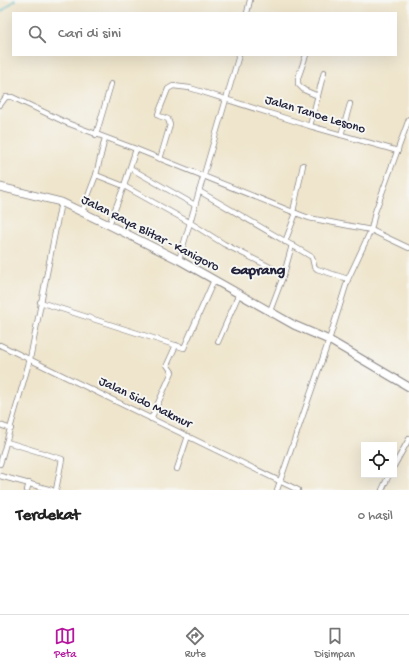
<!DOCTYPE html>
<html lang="id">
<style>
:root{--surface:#fff;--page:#f6f6f6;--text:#222;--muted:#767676;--line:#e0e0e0;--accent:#b5179e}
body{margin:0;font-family:"Gochi Hand",sans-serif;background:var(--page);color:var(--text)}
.controls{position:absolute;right:12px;bottom:12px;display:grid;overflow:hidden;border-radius:0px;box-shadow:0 4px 16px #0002}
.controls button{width:36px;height:36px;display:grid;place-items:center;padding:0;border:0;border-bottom:1px solid var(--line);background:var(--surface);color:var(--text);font:20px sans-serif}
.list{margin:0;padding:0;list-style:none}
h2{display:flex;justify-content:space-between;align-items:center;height:52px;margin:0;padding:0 16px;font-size:17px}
h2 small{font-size:13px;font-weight:400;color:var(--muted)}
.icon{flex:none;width:22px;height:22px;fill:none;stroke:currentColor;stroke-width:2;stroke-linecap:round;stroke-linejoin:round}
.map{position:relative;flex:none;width:409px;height:490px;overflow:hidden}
.search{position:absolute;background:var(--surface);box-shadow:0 4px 16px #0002;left:12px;right:12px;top:12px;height:44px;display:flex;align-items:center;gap:10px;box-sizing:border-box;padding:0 14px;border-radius:0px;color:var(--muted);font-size:15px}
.sheet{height:124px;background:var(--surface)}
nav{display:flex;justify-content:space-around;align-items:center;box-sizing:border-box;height:56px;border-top:1px solid var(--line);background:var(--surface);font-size:11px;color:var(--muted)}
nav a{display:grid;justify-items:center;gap:2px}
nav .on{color:var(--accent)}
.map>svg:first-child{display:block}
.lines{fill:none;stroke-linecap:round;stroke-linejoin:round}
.stream{stroke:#4fb6cd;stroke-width:1.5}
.minor-casing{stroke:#888484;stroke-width:6}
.secondary-casing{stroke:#888484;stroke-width:9}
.minor{stroke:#fff;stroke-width:4.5}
.secondary{stroke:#fff;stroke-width:7}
.labels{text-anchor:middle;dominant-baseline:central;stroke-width:4;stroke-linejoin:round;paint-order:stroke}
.street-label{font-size:13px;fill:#22223b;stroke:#f6f6f2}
.quarter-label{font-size:15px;font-weight:bold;fill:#22223b;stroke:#f6f6f2}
</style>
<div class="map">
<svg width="409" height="490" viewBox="0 0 409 490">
<rect width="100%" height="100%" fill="#f6f6f2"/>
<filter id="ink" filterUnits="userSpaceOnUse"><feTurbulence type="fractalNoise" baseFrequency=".025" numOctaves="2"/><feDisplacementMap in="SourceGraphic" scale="8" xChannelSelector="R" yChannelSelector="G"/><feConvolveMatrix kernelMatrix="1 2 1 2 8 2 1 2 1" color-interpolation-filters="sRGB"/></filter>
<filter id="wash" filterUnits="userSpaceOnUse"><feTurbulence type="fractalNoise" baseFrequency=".012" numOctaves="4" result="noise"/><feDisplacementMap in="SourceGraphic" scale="16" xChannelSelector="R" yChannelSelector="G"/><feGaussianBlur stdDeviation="0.9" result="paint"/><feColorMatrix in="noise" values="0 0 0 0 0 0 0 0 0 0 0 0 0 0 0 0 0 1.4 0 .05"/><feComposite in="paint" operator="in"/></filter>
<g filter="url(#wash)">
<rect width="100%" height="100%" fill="#efe5cc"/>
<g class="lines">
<!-- stream -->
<path class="stream" d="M 0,13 L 15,0"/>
</g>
</g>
<g filter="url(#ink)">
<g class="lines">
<defs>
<g id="minor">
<path d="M 247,13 L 250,0"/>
<path d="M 306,55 L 298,78 L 298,84 L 304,90 L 318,96"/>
<path d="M 0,105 L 6,97 L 12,97 L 67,123 L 136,149 L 293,212 L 309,218 L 371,230 L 409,248"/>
<path d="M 310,126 L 324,72"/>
<path d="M 96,135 L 111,84"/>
<path d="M 341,135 L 350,104"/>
<path d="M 160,159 L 170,125 L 168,119 L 159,116 L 158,114 L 168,89 L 173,86 L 190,88 L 310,126 L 398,151"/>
<path d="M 130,168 L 195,205"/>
<path d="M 96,175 L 105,138"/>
<path d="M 199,191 L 312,257 L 314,266 L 317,269 L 348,279"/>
<path d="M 82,212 L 96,175 L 124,186 L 189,222 L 224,244 L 284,274"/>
<path d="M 293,212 L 303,165"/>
<path d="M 109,225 L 124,186 L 136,149"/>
<path d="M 285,242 L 296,213"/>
<path d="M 179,260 L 239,55"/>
<path d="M 40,302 L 184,348 L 214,280"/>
<path d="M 270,311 L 284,274 L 292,245"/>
<path d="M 218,342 L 239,294"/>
<path d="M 0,345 L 298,490"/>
<path d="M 151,419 L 172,372 L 167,365 L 176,345"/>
<path d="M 0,425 L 11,429"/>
<path d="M 7,442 L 62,459 L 56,490"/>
<path d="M 0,464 L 30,359 L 61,202"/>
<path d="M 394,466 L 409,439"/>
<path d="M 177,469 L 188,436"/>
<path d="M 0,476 L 52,490"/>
<path d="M 27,490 L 29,483"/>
<path d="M 277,490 L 329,340 L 348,279 L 371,230 L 375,212 L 409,119"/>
<path d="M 382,490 L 389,475"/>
</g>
<path id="secondary" d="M 0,187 L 61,202 L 109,225 L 179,260 L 294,325 L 329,340 L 409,387"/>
</defs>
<!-- minor casing -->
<use href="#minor" class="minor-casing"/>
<!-- secondary casing -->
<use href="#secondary" class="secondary-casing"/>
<!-- minor -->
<use href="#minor" class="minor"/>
<!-- secondary -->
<use href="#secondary" class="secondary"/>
</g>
</g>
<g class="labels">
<!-- street labels -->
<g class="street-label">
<text transform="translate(315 115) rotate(17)">Jalan Tanoe Lesono</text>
<text transform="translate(150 234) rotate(27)">Jalan Raya Blitar - Kanigoro</text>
<text transform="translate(145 403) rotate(26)">Jalan Sido Makmur</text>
</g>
<!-- quarter labels -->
<g class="quarter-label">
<text x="258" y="271">Gaprang</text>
</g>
</g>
</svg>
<div class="controls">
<button><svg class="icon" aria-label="locate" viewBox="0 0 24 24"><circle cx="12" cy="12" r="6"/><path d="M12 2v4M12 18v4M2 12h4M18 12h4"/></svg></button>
</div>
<div class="search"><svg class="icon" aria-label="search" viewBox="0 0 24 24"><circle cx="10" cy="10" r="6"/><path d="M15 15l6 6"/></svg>Cari di sini</div>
</div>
<section class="sheet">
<h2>Terdekat<small>0 hasil</small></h2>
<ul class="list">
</ul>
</section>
<nav>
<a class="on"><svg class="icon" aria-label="map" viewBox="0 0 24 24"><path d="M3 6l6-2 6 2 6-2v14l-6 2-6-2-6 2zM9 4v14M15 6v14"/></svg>Peta</a>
<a><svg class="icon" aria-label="directions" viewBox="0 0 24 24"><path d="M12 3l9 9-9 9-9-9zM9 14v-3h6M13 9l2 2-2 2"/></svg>Rute</a>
<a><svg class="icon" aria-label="saved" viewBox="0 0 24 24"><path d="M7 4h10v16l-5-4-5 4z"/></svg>Disimpan</a>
</nav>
